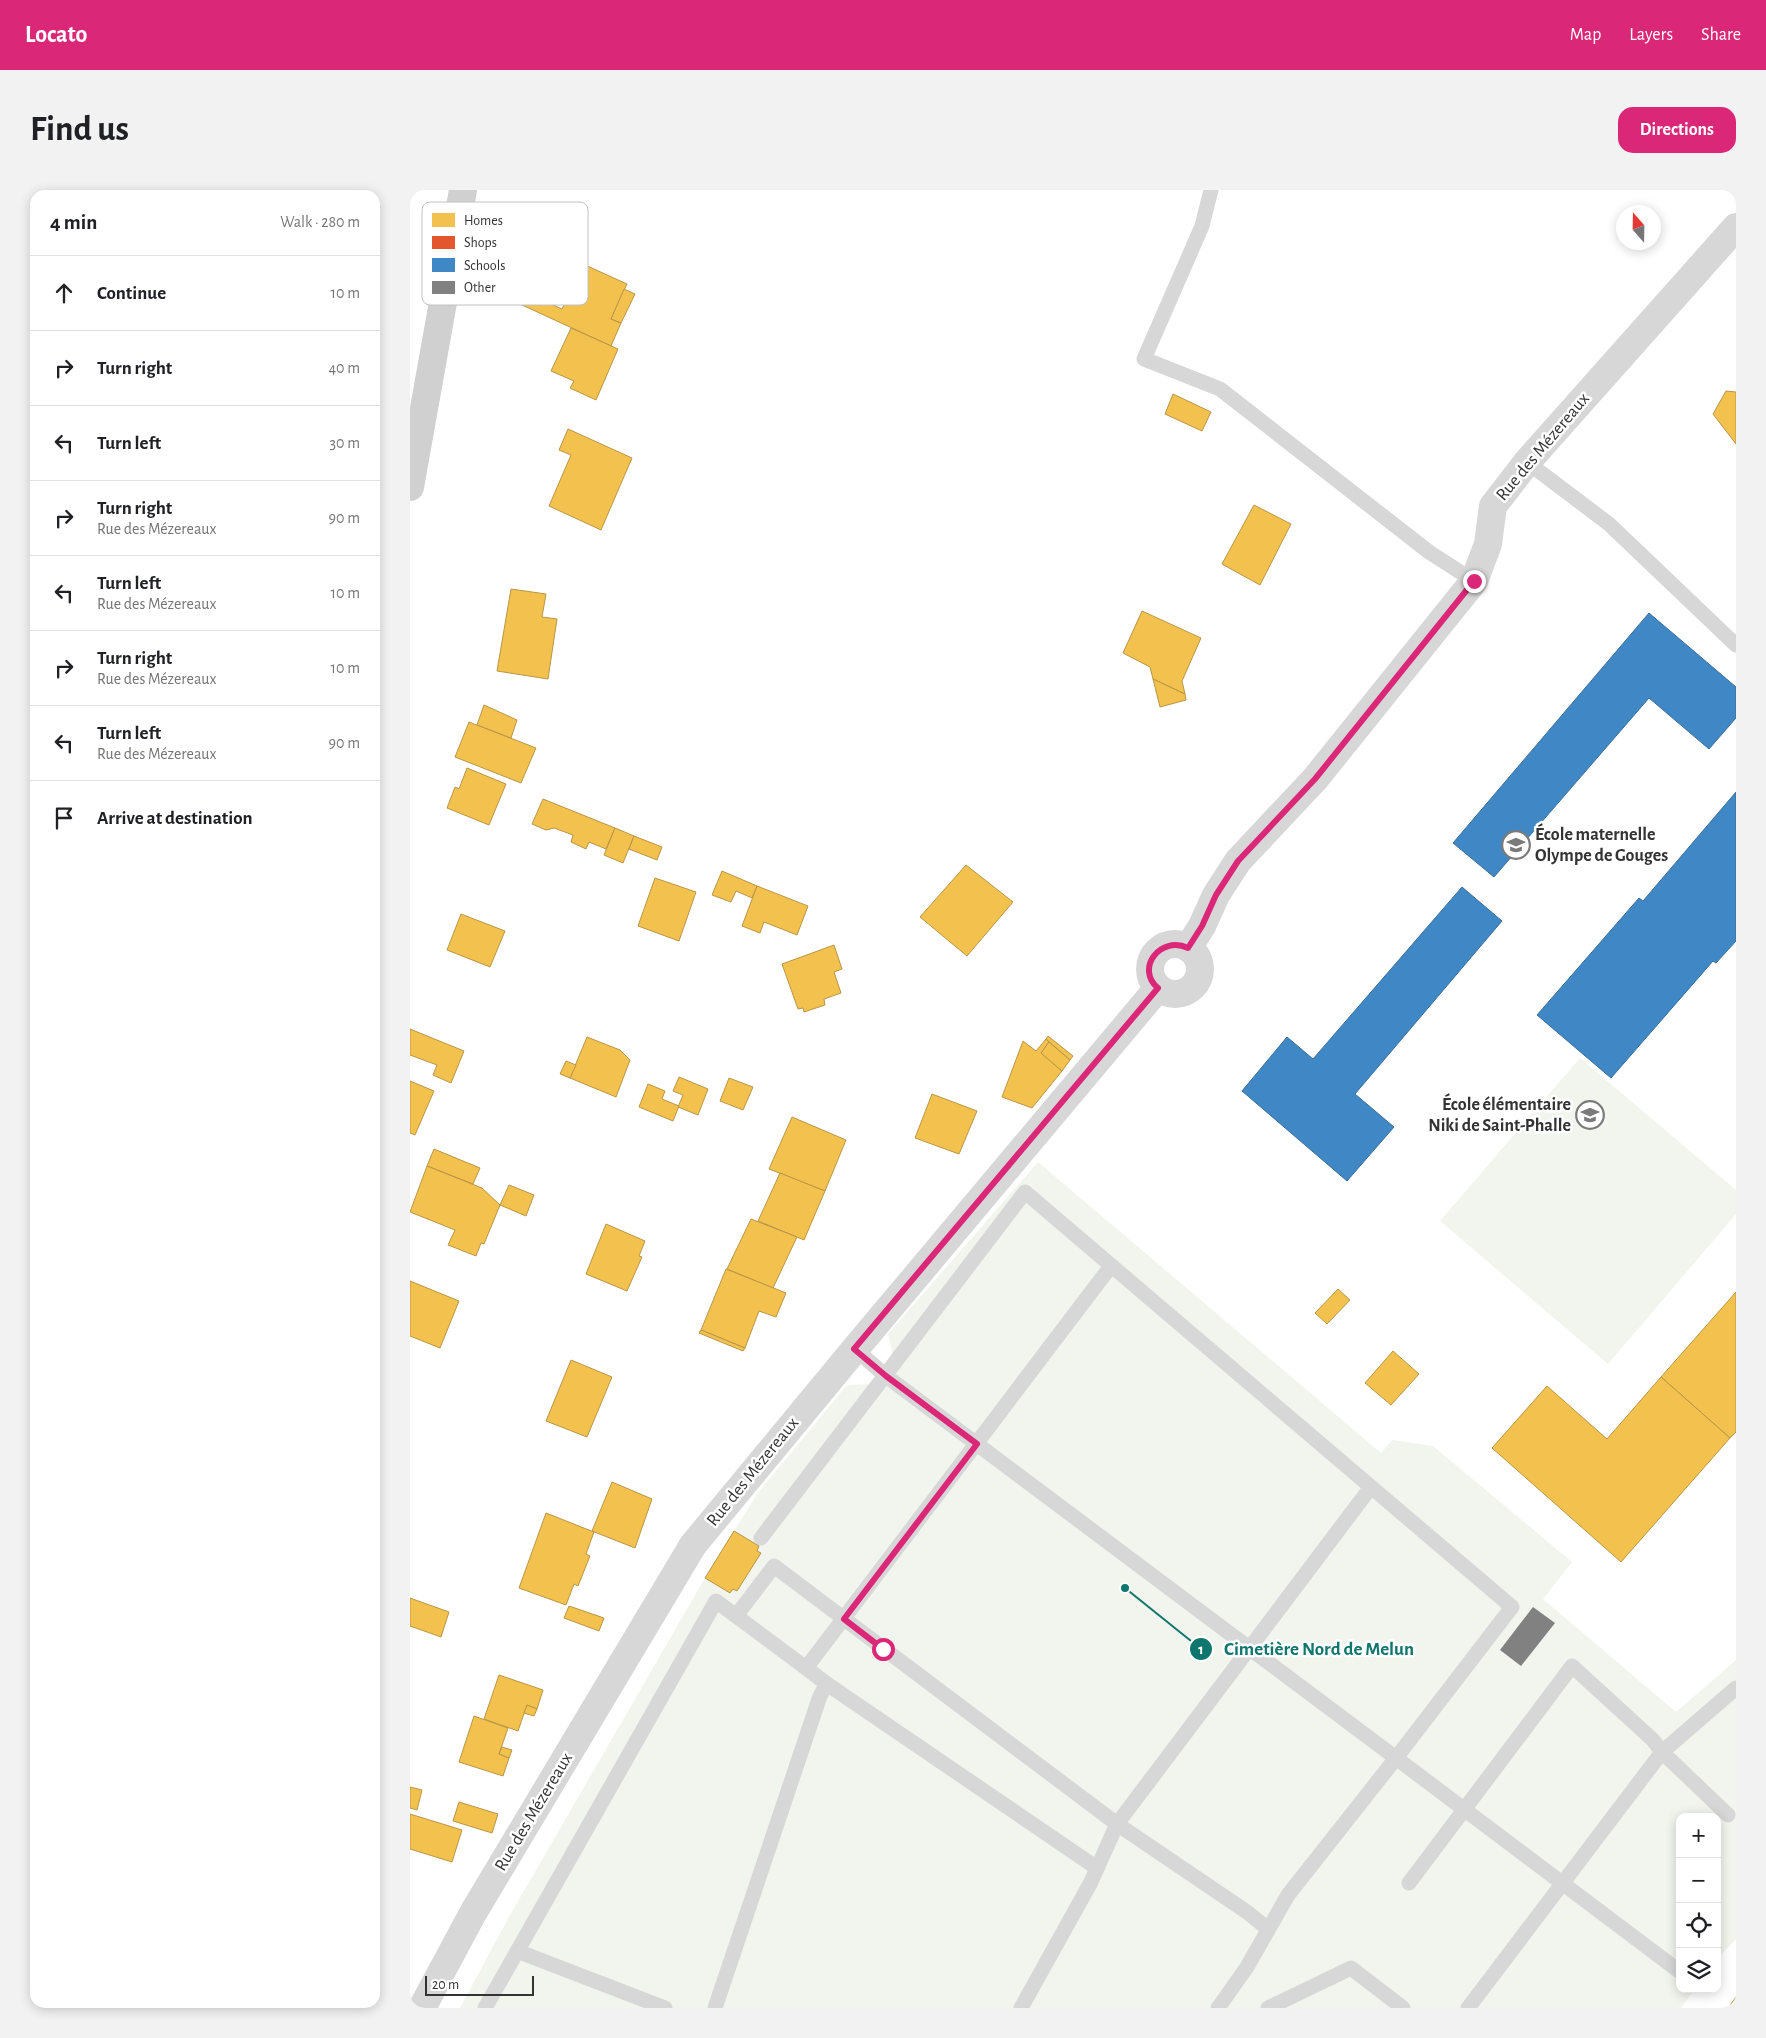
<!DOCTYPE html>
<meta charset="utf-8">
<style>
:root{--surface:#fff;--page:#f2f2f2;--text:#202124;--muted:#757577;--line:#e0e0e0;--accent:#db2777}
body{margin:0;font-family:"Alegreya Sans",sans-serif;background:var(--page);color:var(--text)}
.controls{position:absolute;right:15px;bottom:15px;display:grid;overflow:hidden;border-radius:10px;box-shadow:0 2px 12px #0003}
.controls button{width:45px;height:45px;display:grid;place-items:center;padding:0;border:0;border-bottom:1px solid var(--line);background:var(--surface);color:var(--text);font:25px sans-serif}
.compass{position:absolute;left:1206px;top:15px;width:45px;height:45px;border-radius:50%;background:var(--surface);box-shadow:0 2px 12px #0003;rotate:340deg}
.scale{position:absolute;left:15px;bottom:12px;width:109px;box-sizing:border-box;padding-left:5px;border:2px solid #333;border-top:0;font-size:14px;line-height:18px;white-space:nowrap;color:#333;-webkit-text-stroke:4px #fff;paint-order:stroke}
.stop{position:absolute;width:15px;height:15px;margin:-11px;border:4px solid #db2777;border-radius:50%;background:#fff}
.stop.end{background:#db2777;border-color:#fff;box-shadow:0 1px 5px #0008}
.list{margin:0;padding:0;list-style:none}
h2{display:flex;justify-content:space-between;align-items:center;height:65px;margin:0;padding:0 20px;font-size:21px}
h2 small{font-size:16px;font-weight:400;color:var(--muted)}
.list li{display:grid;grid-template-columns:32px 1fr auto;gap:15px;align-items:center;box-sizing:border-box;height:75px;padding:0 20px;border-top:1px solid var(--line)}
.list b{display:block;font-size:19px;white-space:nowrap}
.list p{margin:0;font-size:16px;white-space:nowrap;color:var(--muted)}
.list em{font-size:16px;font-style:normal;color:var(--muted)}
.icon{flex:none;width:28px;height:28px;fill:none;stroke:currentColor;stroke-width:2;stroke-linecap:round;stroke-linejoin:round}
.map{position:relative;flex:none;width:1326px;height:1818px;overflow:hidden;border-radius:15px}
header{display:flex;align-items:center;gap:30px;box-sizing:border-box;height:70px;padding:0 25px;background:var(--accent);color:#fff}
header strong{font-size:24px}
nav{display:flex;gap:28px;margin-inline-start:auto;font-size:18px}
.intro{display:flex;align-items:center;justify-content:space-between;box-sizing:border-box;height:120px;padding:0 30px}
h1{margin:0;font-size:35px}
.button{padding:12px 22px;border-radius:15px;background:var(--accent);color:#fff;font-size:18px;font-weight:700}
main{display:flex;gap:30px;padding:0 30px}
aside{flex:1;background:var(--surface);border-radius:15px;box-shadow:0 2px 12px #0003}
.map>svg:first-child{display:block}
.green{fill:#f1f5ed}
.homes{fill:#f2c14e;stroke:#b99646}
.schools{fill:#3f88c5;stroke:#3b6e99}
.building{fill:#818181}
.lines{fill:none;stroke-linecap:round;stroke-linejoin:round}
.lane{stroke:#d7d7d7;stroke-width:15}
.street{stroke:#d7d7d7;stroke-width:28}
.secondary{stroke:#d0d0d0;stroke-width:28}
.route{stroke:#db2777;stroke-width:6}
.labels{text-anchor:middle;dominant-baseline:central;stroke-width:5;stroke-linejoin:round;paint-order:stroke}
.street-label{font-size:18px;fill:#333;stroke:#fff}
.poi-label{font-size:18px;font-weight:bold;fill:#333;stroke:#fff;text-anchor:start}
.key{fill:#fff;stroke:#c2c2c2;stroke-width:1}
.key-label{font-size:14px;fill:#333}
.leader{fill:none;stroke:#0f766e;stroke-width:2}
.callout-dot{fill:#0f766e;stroke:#fff;stroke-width:2}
.mark-label{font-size:15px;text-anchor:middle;font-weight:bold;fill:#fff}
.callout-label{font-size:19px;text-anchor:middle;font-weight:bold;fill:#0f766e;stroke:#fff;stroke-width:5;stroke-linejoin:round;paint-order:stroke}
</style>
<header>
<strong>Locato</strong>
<nav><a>Map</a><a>Layers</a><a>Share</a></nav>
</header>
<div class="intro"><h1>Find us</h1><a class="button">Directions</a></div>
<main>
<aside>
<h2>4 min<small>Walk · 280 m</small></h2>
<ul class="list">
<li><svg class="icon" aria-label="ahead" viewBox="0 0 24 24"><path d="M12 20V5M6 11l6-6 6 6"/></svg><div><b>Continue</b></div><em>10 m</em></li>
<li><svg class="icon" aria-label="right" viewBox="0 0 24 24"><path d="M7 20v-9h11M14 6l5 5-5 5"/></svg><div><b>Turn right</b></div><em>40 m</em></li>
<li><svg class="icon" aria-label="left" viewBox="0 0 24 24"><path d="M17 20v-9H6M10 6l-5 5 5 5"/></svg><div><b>Turn left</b></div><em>30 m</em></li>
<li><svg class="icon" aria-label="right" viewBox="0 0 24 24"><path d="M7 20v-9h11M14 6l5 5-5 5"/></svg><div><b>Turn right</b><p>Rue des Mézereaux</p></div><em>90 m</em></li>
<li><svg class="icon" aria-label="left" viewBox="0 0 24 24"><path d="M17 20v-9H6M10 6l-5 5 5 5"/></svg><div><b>Turn left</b><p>Rue des Mézereaux</p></div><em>10 m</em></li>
<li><svg class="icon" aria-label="right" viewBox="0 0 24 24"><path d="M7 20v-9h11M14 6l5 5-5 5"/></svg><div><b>Turn right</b><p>Rue des Mézereaux</p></div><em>10 m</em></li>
<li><svg class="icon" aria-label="left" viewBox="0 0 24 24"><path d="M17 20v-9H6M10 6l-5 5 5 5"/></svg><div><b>Turn left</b><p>Rue des Mézereaux</p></div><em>90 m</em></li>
<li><svg class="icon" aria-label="arrive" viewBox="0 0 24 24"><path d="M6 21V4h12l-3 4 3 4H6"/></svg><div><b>Arrive at destination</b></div></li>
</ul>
</aside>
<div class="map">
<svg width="1326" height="1818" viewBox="0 0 1326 1818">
<rect width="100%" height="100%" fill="#fff"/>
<!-- green -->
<g class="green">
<path d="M 1170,868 L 1326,1000 L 1326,1024 L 1198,1174 L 1030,1031 Z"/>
<path d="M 628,972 L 971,1263 L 982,1250 L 1023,1256 L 1162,1372 L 1133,1409 L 1266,1522 L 1326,1470 L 1326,1749 L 1307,1769 L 1307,1627 L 1270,1627 L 1270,1799 L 1285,1799 L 1271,1818 L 50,1818 L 100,1725 L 295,1388 L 347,1304 L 437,1195 L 461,1194 L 483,1166 L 478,1144 Z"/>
</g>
<!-- homes -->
<g class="homes">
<path d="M 173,74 L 217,94 L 201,129 L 211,133 L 201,156 L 110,114 L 117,103 L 152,119 Z"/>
<path d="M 214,99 L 225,104 L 211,133 L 201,129 Z"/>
<path d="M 161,138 L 208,159 L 186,210 L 160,198 L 164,191 L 141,181 Z"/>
<path d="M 1316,201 L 1326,202 L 1326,254 L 1303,224 Z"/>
<path d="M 763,204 L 801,222 L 792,241 L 755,224 Z"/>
<path d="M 158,239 L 222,268 L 191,340 L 139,316 L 161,265 L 149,260 Z"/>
<path d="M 844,315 L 881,334 L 850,395 L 812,374 Z"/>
<path d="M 101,399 L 136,404 L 132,427 L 147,429 L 138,489 L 87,481 Z"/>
<path d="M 732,421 L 791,448 L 772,491 L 775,504 L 743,489 L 740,477 L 713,463 Z"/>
<path d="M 743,489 L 775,504 L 776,510 L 750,517 Z"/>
<path d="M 74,515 L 107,530 L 101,548 L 67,535 Z"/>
<path d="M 59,532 L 126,558 L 111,593 L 45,567 Z"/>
<path d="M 57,578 L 96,594 L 79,635 L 37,618 L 45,597 L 49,599 Z"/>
<path d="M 133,609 L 205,638 L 196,659 L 179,652 L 176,659 L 161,652 L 163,645 L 144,638 L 136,640 L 122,634 Z"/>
<path d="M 205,638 L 224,646 L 213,673 L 194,665 Z"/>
<path d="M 224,646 L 252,657 L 247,670 L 219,659 Z"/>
<path d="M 556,675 L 603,712 L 557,766 L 510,727 Z"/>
<path d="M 312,681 L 347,696 L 342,708 L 326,701 L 321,712 L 302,705 Z"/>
<path d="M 245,688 L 286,702 L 269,751 L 228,736 Z"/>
<path d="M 347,696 L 398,716 L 387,745 L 354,732 L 350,743 L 332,736 Z"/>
<path d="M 51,724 L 95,741 L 80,777 L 37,760 Z"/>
<path d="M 424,755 L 432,779 L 424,782 L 431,803 L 414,809 L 415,815 L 394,822 L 393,818 L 388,819 L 372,774 Z"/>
<path d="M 0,839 L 54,861 L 41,893 L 23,885 L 27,875 L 0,865 Z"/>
<path d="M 638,846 L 663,866 L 660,870 L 636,849 Z"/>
<path d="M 177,847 L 210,860 L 220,870 L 206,907 L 160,888 Z"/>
<path d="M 636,849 L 639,852 L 631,863 L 652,881 L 622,918 L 592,907 L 613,851 L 626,861 Z"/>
<path d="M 639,852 L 660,870 L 652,881 L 631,863 Z"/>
<path d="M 156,871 L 166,875 L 160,888 L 150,884 Z"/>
<path d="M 269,887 L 298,899 L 288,925 L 268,917 L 273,905 L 263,901 Z"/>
<path d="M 319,888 L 343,897 L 333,920 L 310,911 Z"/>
<path d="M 0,891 L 24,901 L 5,945 L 0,943 Z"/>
<path d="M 238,894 L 255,901 L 252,909 L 269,916 L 263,931 L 229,917 Z"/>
<path d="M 522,904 L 567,921 L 549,964 L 505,948 Z"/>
<path d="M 382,927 L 436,950 L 415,1001 L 359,979 Z"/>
<path d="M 24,959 L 70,978 L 63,994 L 17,976 Z"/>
<path d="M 17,976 L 72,998 L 90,1015 L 74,1054 L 71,1053 L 66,1066 L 38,1055 L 45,1040 L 0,1022 Z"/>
<path d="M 370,983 L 415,1001 L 394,1050 L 348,1031 Z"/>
<path d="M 99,995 L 124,1005 L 116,1026 L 90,1015 Z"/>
<path d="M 341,1029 L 387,1047 L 363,1098 L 317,1079 Z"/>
<path d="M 196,1034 L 235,1051 L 229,1066 L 232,1067 L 217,1101 L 176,1084 Z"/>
<path d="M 316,1079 L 376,1103 L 366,1127 L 349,1121 L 335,1158 L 291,1140 Z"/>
<path d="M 0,1091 L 49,1111 L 30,1158 L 0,1146 Z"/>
<path d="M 928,1099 L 940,1110 L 917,1134 L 905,1123 Z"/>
<path d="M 1326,1102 L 1326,1242 L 1320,1248 L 1251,1187 Z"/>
<path d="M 291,1140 L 335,1158 L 333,1161 L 289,1143 Z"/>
<path d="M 983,1161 L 1009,1184 L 981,1215 L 955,1193 Z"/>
<path d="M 161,1170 L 202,1187 L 177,1247 L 136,1231 Z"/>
<path d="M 1251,1187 L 1320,1248 L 1211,1372 L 1082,1258 L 1137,1196 L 1197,1249 Z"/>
<path d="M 202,1292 L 242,1309 L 225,1358 L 182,1341 Z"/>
<path d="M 136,1323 L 184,1342 L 176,1364 L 180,1366 L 168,1396 L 164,1394 L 156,1415 L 109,1398 Z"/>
<path d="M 324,1341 L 349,1356 L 347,1361 L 351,1363 L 327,1401 L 323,1399 L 320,1403 L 295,1388 Z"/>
<path d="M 0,1408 L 39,1422 L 31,1447 L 0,1436 Z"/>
<path d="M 159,1416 L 194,1428 L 189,1441 L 154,1428 Z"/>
<path d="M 89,1485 L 133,1500 L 127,1519 L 117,1515 L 108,1541 L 74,1529 Z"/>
<path d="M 117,1515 L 127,1519 L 124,1526 L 114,1523 Z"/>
<path d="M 64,1526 L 98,1538 L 89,1564 L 99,1568 L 93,1586 L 49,1572 Z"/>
<path d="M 92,1557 L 102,1560 L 99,1568 L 89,1564 Z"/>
<path d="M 0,1597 L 12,1600 L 7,1620 L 0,1618 Z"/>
<path d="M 49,1612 L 88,1624 L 82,1643 L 43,1631 Z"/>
<path d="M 0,1624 L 52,1640 L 42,1672 L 0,1659 Z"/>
<path d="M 1326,1807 L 1326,1818 L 1318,1818 Z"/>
</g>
<!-- schools -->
<g class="schools">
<path d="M 1239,423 L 1326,497 L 1326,528 L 1299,559 L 1239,508 L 1084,687 L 1043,653 Z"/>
<path d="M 1326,602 L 1326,751 L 1306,773 L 1303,771 L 1201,888 L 1127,825 L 1229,708 L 1233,711 Z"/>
<path d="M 1052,697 L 1092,731 L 945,904 L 984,937 L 937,991 L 832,901 L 877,847 L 903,869 Z"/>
</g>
<!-- building -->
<path class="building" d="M 1123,1417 L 1145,1433 L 1111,1476 L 1090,1460 Z"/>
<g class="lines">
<!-- lane -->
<g class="lane">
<path d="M 801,0 L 792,36 L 734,169 L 810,199 L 1019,362 L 1064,391"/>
<path d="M 1117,272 L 1199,334 L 1326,455"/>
<path d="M 351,1348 L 615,1002 L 1102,1417 L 986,1568 L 476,1186 L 445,1159"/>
<path d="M 326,1426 L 364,1376 L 707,1634 L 837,1722 L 858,1739"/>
<path d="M 417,1494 L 687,1678"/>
<path d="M 999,1693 L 1162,1476 L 1243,1550 L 1252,1562 L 1318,1625"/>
<path d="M 107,1761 L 255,1818"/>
<path d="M 75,1818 L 306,1411 L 396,1478 L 701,1076"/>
<path d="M 305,1818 L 410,1506 L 417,1494 L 396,1478"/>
<path d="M 611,1818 L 681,1692 L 707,1634 L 961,1297"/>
<path d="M 808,1818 L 837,1777 L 878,1705 L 986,1568 L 1269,1781"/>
<path d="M 858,1818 L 941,1778 L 993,1818"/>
<path d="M 1058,1818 L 1252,1562 L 1326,1498"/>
</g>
<!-- street -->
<g class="street">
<circle cx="765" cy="779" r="25"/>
<path d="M 778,758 L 792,736 L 806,705 L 828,671 L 905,589 L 1064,391 L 1078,354 L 1083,316 L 1117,272 L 1326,37"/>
<path d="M 12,1818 L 63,1723 L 283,1355 L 445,1159 L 748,798"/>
</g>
<!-- secondary -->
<path class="secondary" d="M 0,297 L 53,0"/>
</g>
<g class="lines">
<!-- route -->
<path class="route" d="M 473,1459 L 434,1429 L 567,1254 L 476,1186 L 444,1159 L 748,798 C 725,779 750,745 778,758 L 792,736 L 806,705 L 828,671 L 905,589 L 1064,391"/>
</g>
<!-- icons -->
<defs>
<symbol id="school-ring" viewBox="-11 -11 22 22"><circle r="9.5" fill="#fff" stroke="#7a7a7a" stroke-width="1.5"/><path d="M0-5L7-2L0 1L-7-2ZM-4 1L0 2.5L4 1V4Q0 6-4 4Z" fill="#7a7a7a"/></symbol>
</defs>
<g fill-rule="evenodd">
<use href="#school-ring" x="1090" y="639" width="32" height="32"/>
<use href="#school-ring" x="1164" y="909" width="32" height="32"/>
</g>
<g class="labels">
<!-- street labels -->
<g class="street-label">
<text transform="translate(1133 257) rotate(-50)">Rue des Mézereaux</text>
<text transform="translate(343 1282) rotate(-51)">Rue des Mézereaux</text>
<text transform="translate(124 1622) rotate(-59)">Rue des Mézereaux</text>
</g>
<!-- poi labels -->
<g class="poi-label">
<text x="1125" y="645">École maternelle<tspan x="1125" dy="21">Olympe de Gouges</tspan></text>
<text x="1161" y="915" text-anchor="end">École élémentaire<tspan x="1161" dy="21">Niki de Saint-Phalle</tspan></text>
</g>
</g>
<!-- legend -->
<rect x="12" y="12" width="166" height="103" rx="8" class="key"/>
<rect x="22" y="23" width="23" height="14" fill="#f2c14e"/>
<rect x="22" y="46" width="23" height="13" fill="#e4572e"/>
<rect x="22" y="68" width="23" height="14" fill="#3f88c5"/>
<rect x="22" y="91" width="23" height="13" fill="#818181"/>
<g class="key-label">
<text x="54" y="35">Homes</text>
<text x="54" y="57">Shops</text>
<text x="54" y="80">Schools</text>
<text x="54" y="102">Other</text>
</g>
<!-- callouts -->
<path class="leader" d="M715 1398L791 1459"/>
<g class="callout-dot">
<circle cx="715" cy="1398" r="5"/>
<circle cx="791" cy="1459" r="12"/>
</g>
<g class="mark-label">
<text x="791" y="1464">1</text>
</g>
<g class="callout-label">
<text x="909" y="1465">Cimetière Nord de Melun</text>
</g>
</svg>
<div class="controls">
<button>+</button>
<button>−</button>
<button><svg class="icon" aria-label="locate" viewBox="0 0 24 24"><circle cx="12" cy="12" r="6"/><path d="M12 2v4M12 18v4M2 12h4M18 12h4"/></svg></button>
<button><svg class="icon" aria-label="layers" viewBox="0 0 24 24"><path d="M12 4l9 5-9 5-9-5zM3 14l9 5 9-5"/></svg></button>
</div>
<svg class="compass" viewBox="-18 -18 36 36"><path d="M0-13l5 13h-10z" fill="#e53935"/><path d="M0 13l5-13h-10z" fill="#757577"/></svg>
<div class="scale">20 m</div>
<div class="stop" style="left:473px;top:1459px"></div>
<div class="stop end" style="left:1064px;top:391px"></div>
</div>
</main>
